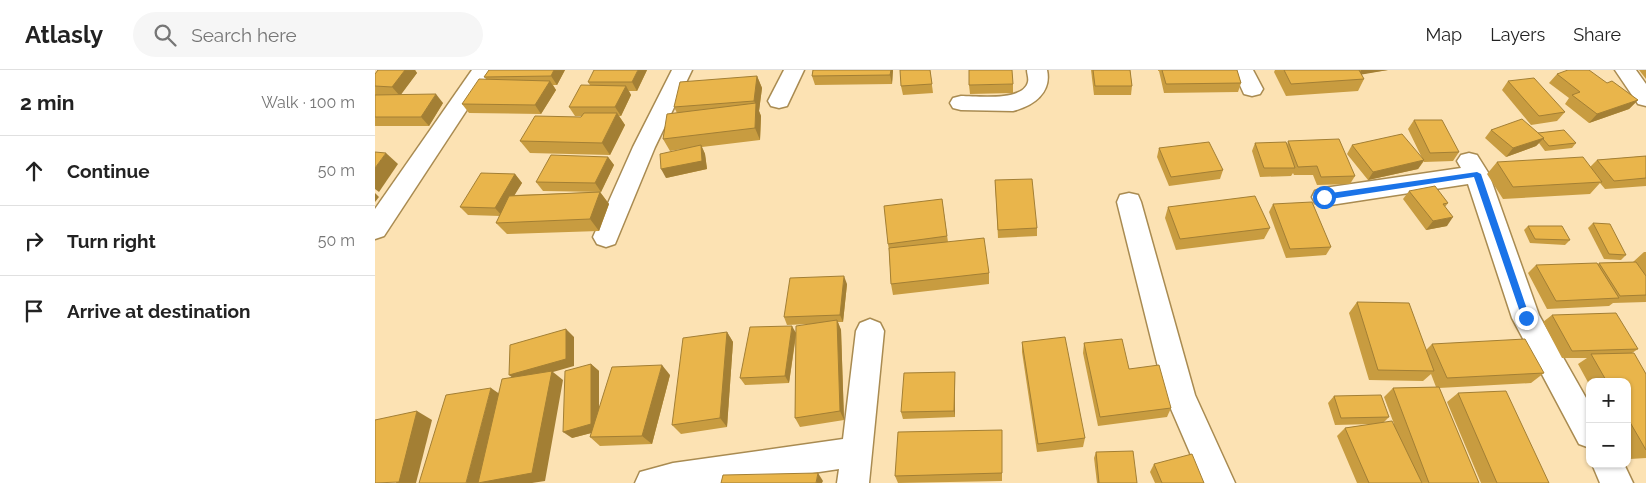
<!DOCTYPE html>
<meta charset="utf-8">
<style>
:root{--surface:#fff;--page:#f6f6f6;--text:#222;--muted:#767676;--line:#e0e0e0}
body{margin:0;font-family:Raleway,sans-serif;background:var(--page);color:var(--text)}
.controls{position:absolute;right:15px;bottom:15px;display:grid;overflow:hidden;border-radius:10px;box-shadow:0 1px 4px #0004}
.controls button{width:45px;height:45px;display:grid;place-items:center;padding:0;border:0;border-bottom:1px solid var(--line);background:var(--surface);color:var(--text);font:25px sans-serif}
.stop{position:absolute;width:15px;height:15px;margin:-11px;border:4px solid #1a73e8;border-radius:50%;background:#fff}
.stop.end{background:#1a73e8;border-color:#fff;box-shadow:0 1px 5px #0008}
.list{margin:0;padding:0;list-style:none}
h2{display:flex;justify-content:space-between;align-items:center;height:65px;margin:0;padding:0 20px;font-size:21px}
h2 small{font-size:16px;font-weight:400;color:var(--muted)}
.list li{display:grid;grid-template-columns:32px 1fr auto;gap:15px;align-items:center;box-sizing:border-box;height:70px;padding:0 20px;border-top:1px solid var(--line)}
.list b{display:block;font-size:19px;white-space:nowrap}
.list em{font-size:16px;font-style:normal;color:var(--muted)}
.icon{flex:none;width:28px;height:28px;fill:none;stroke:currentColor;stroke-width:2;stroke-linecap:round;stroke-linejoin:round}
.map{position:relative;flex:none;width:1271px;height:413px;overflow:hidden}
header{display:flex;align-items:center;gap:30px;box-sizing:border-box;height:70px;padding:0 25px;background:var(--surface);border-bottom:1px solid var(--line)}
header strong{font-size:24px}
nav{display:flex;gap:28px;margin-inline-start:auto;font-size:18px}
.search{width:350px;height:45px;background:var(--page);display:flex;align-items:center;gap:12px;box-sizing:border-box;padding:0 18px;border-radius:28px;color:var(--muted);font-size:19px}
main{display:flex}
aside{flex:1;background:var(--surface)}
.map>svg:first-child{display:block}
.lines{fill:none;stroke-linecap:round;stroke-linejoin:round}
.minor-casing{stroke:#a98b51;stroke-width:3}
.minor{fill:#fff;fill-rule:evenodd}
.wall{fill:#c89c40}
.shaded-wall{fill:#a37f34}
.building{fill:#e9b54b;stroke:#a37f34}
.route{fill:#1a73e8}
</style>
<header>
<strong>Atlasly</strong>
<div class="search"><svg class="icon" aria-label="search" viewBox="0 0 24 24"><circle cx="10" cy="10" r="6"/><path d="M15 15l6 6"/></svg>Search here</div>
<nav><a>Map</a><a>Layers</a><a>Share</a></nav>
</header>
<main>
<aside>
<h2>2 min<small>Walk · 100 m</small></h2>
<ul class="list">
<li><svg class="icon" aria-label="ahead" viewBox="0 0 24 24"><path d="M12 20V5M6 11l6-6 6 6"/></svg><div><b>Continue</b></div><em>50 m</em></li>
<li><svg class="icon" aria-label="right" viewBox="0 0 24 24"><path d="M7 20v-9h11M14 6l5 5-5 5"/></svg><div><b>Turn right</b></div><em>50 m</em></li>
<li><svg class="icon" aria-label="arrive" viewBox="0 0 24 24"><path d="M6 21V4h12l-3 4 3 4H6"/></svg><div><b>Arrive at destination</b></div></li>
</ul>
</aside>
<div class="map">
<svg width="1271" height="413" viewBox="0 0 1271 413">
<rect width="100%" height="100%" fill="#fce2b3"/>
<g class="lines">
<defs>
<g id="minor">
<path d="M 97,0 L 118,0 L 9,166 L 0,169 L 0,139 Z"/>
<path d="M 297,0 L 317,0 L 280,77 L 240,174 L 231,177 L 222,174 L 218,167 L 258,77 Z"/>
<path d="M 409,0 L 429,0 L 412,36 L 404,38 L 396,36 L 393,31 Z"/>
<path d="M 652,0 L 672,0 C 677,23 658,36 638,41 L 586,40 L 578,38 L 575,33 L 578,28 L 586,26 C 601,26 648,32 653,12 C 654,8 652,4 652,0 Z"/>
<path d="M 858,0 L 878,0 L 888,19 L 885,24 L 877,26 L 869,24 Z"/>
<path d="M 1240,0 L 1261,0 L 1271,14 L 1271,36 L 1263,34 Z"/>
<path d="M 1094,83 L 1102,85 L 1114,104 L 1164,245 L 1215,335 L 1215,378 L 1204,374 L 1137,248 L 1093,114 L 949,136 L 940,133 L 937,127 L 940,121 L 949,118 L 1086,98 L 1082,91 L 1086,85 Z"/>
<path d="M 754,123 L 763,125 L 766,132 L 820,325 L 860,413 L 828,413 L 790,325 L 742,132 L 745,125 Z"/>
<path d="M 495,249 L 505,253 L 509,261 L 494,413 L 462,413 L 464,399 L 370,413 L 260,413 L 265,402 L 298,393 L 468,369 L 481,261 L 485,253 Z"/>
<path d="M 1217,394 L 1249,394 L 1258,413 L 1225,413 Z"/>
</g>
</defs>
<!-- minor casing -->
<use href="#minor" class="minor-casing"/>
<!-- minor -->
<use href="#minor" class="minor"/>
</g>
<!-- wall -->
<g class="wall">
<path d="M 3,0 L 40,0 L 42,3 L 25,25 L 68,33 L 54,56 L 0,56 L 0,4 Z"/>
<path d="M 114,0 L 190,0 L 182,15 L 178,15 L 181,20 L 166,44 L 94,43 L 87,34 L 111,9 L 109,7 Z"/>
<path d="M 272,0 L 262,21 L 254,21 L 256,25 L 246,46 L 244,46 L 250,55 L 235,85 L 155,83 L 145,71 L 206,47 L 207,46 L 200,46 L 194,37 L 215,15 L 213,12 Z"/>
<path d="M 438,0 L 518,0 L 517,14 L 440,15 L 437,6 Z"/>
<path d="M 555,0 L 558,23 L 528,25 L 526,16 Z"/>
<path d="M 716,0 L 755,0 L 757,16 L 756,25 L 719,25 Z"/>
<path d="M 783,0 L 862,0 L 866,13 L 863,22 L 789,23 L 784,1 L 783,1 Z"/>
<path d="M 900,0 L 1013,0 L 986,4 L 989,9 L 983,21 L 911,26 L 899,2 Z"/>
<path d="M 1264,0 L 1271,0 L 1271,9 Z"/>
<path d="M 1182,4 L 1232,13 L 1263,30 L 1254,39 L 1214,53 L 1190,34 L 1194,28 L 1174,13 Z"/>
<path d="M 382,6 L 387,18 L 384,41 L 386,46 L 385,70 L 327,77 L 330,84 L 332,99 L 291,108 L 307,79 L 295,81 L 288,69 L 302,43 L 299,37 Z"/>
<path d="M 1133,11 L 1190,42 L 1182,51 L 1156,55 L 1127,20 Z"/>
<path d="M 638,14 L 638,23 L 595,24 L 594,15 Z"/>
<path d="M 1039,50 L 1084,82 L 1078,91 L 1049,92 L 1049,91 L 1043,99 L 993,110 L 972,84 L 977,75 L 1047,88 L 1033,59 Z"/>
<path d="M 1116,60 L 1201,73 L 1197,78 L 1170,81 L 1164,73 L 1161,76 L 1131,87 L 1110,68 Z"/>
<path d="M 913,71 L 980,106 L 975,114 L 942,115 L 938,105 L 919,105 L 918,103 L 916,106 L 885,107 L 877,81 L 880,73 L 912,75 Z"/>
<path d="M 784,78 L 848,100 L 845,109 L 794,116 L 782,87 Z"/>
<path d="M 1271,86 L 1271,116 L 1230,119 L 1225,113 L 1215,124 L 1128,129 L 1112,104 L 1122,92 L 1215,97 L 1222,90 Z"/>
<path d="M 233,87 L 239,95 L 226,122 L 168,121 L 161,112 Z"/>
<path d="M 140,104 L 147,113 L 139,125 L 225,122 L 234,134 L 224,161 L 132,164 L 121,153 L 125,146 L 93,145 L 85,137 Z"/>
<path d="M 620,110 L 662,158 L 662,166 L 623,168 Z"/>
<path d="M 1034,121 L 1073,133 L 1070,137 L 1072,156 L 1051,160 L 1028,129 Z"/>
<path d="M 567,129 L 573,172 L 614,203 L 614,214 L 518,225 L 516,214 L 514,181 L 513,174 Z"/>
<path d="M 898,134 L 956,177 L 951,185 L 911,188 L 894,142 Z"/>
<path d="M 793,137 L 895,158 L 889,169 L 801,180 L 790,148 Z"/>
<path d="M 1218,153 L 1251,185 L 1246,190 L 1229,189 L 1213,158 Z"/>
<path d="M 1153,156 L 1195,170 L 1190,175 L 1155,173 L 1149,160 Z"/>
<path d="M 1269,182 L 1271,182 L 1271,232 L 1238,233 L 1234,236 L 1172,239 L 1153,203 L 1161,195 L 1223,194 L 1224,193 L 1258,192 Z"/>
<path d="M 472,214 L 468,252 L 463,252 L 466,260 L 469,350 L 425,357 L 420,348 L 421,266 L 414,313 L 370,315 L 365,308 L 421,262 L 435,254 L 412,255 L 409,247 Z"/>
<path d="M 982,232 L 1051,280 L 1057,274 L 1169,303 L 1156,313 L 1064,318 L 1104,413 L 982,413 L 962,366 L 970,358 L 998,354 L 960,355 L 953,333 L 959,326 L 1014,347 L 1008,353 L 1019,354 L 1009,327 L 1018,318 L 1061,317 L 1056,304 L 1048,311 L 994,310 L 974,243 Z"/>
<path d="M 1177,245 L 1263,279 L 1257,283 L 1271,304 L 1271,388 L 1255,389 L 1252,383 L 1252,312 L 1215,312 L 1215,316 L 1203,294 L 1212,288 L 1187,288 L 1168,252 Z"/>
<path d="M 352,262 L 358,272 L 352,357 L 306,364 L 297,355 Z"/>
<path d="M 647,272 L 710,368 L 708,377 L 662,382 L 647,282 Z"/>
<path d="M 709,273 L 754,299 L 796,338 L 792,347 L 723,356 L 708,283 Z"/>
<path d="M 216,294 L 224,301 L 224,339 L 295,305 L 277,374 L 225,376 L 215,367 L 216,363 L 197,368 Z"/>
<path d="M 580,302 L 580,347 L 528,349 L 526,342 Z"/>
<path d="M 1083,323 L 1174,413 L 1106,413 L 1072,332 Z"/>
<path d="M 627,360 L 627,411 L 523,413 L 520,406 Z"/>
<path d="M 721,382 L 762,413 L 722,413 L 719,388 Z"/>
<path d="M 779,394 L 829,413 L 780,413 L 775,402 Z"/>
</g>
<!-- shaded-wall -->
<g class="shaded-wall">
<path d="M 30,0 L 40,0 L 42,3 L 25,26 L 17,17 Z"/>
<path d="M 179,0 L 190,0 L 182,15 L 176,6 Z"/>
<path d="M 263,0 L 272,0 L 262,21 L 257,12 Z"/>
<path d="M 516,0 L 518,0 L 517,14 L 515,5 Z"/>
<path d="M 986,0 L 1013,0 L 984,5 Z"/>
<path d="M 382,6 L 387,18 L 384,41 L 386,46 L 385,70 L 380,58 L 381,35 L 379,31 Z"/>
<path d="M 175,11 L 181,20 L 166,44 L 160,35 Z"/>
<path d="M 251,16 L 256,25 L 246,46 L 240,37 Z"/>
<path d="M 61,24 L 68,33 L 54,56 L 46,47 Z"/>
<path d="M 1263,30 L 1254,39 L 1214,53 L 1222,44 Z"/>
<path d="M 242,43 L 250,55 L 235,85 L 227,73 Z"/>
<path d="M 1169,68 L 1161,76 L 1131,87 L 1138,78 Z"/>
<path d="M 326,75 L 330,84 L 332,99 L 291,108 L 286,99 Z"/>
<path d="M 11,83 L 23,94 L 4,122 L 0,119 L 0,98 Z"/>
<path d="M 233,87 L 239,95 L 226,122 L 220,113 Z"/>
<path d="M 1049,90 L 1043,99 L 993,110 L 998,102 Z"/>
<path d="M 140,104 L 147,113 L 127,146 L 120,138 Z"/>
<path d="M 225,122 L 234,134 L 224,161 L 215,149 Z"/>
<path d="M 0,123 L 4,127 L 0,132 Z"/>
<path d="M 1078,147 L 1072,156 L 1051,160 L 1058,151 Z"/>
<path d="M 469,206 L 472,214 L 468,252 L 465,245 Z"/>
<path d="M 462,250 L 466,260 L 469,350 L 465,341 Z"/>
<path d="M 417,256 L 421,263 L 414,313 L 410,306 Z"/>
<path d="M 191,259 L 199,267 L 199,296 L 178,302 L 188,310 L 170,411 L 157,413 L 91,413 L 116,318 L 129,327 L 143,312 L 134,305 Z"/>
<path d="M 352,262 L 358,272 L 352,357 L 345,348 Z"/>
<path d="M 216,294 L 224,301 L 224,361 L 197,368 L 188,362 Z"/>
<path d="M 287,295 L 295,305 L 277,374 L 267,366 Z"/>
<path d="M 580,302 L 580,347 L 579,341 Z"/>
<path d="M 42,341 L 57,350 L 41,413 L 21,413 Z"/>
<path d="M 443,403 L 448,411 L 447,413 L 441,413 Z"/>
</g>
<!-- building -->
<g class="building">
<path d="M 3,0 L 30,0 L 17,17 L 0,16 L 0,4 Z"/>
<path d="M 114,0 L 179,0 L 176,6 L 109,7 Z"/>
<path d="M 219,0 L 263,0 L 257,12 L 213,12 Z"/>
<path d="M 438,0 L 516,0 L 515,5 L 437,6 Z"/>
<path d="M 525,0 L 555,0 L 557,14 L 526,16 Z"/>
<path d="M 594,0 L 637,0 L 638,14 L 594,15 Z"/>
<path d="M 718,0 L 755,0 L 757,16 L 720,16 Z"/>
<path d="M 787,0 L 862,0 L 866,13 L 791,14 Z"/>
<path d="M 909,0 L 984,0 L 989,9 L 916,14 Z"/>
<path d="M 1193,0 L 1214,0 L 1232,13 L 1237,11 L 1263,30 L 1222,44 L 1197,25 L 1205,22 L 1182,4 Z"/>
<path d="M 382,6 L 379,31 L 299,37 L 305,12 Z"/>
<path d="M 1159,8 L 1190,42 L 1164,46 L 1133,11 Z"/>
<path d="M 104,9 L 175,11 L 160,35 L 87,34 Z"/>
<path d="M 206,15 L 251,16 L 240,37 L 194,37 Z"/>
<path d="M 61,24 L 46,47 L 0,47 L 0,25 Z"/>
<path d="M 381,33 L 380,58 L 288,69 L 292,44 Z"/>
<path d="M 209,43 L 242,43 L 227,73 L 145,71 L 160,46 L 206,47 Z"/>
<path d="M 1147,49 L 1169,68 L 1138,78 L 1116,60 Z"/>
<path d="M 1039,50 L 1067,50 L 1084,82 L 1055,83 Z"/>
<path d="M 1189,60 L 1201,73 L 1174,76 L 1168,69 L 1169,68 L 1163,63 Z"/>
<path d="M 1027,64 L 1049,90 L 998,102 L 977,75 Z"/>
<path d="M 964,69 L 980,106 L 946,107 L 942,96 L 923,97 L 913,71 Z"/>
<path d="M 834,72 L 848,100 L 796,107 L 784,78 Z"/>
<path d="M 911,72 L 920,98 L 889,98 L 880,73 Z"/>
<path d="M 326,75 L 327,91 L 286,99 L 285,84 Z"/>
<path d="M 0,82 L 11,83 L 0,98 Z"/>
<path d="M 176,85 L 233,87 L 220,113 L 161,112 Z"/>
<path d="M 1271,86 L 1271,108 L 1239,111 L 1222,90 Z"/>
<path d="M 1208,87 L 1227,112 L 1138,117 L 1122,92 Z"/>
<path d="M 106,103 L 140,104 L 120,138 L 85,137 Z"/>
<path d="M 657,109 L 662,158 L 623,160 L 620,110 Z"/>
<path d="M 1060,116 L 1073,133 L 1068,134 L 1078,147 L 1058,151 L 1034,121 Z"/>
<path d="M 225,122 L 215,149 L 121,153 L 134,126 Z"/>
<path d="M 880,126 L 895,158 L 805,169 L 793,137 Z"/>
<path d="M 567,129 L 572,166 L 513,174 L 509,136 Z"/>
<path d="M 937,132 L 956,177 L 915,179 L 898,134 Z"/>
<path d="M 1218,153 L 1235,154 L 1251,185 L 1234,184 Z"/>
<path d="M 1153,156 L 1187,156 L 1195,170 L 1160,169 Z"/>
<path d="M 609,168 L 614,203 L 516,214 L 514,178 Z"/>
<path d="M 1261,192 L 1271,206 L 1271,225 L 1245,226 L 1224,193 Z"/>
<path d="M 1222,193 L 1244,228 L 1181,231 L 1161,195 Z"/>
<path d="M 469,206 L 465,245 L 409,247 L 415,208 Z"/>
<path d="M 982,232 L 1034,233 L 1059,301 L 1003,300 Z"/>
<path d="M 1241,243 L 1263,279 L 1197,281 L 1177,245 Z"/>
<path d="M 462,250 L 465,341 L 420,348 L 421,256 Z"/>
<path d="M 417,256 L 410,306 L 365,308 L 375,257 Z"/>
<path d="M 191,259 L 191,289 L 134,305 L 135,275 Z"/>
<path d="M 352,262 L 345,348 L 297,355 L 308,268 Z"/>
<path d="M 690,267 L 710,368 L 663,374 L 647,272 Z"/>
<path d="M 747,269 L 754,299 L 784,295 L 796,338 L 725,347 L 709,273 Z"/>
<path d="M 1150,269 L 1169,303 L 1072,308 L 1057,274 Z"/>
<path d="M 1259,283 L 1271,304 L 1271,380 L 1252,347 L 1252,312 L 1232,312 L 1216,284 Z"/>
<path d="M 216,294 L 216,354 L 188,362 L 190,301 Z"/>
<path d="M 287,295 L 267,366 L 215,367 L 237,297 Z"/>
<path d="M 177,301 L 157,403 L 103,413 L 127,309 Z"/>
<path d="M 580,302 L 579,341 L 526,342 L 529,303 Z"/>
<path d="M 1064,317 L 1104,413 L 1054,413 L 1018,318 Z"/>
<path d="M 116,318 L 91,413 L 44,413 L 71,325 Z"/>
<path d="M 1131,321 L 1174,413 L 1122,413 L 1083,323 Z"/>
<path d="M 1006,325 L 1014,347 L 966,348 L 959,326 Z"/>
<path d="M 42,341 L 24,412 L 0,413 L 0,350 Z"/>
<path d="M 1017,351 L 1047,413 L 994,413 L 970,358 Z"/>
<path d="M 627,360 L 627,403 L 520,406 L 523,362 Z"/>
<path d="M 758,381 L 762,413 L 724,413 L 721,382 Z"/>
<path d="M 817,384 L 829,413 L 787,413 L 779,394 Z"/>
<path d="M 443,403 L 441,413 L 346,413 L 348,405 Z"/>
</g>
<!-- route -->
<path class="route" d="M 1102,102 L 1106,104 L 1155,248 L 1151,252 L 1147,248 L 1099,107 L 949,130 L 945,127 L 949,124 Z"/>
</svg>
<div class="controls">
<button>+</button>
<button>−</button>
</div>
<div class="stop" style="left:949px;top:127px"></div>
<div class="stop end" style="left:1151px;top:248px"></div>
</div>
</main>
